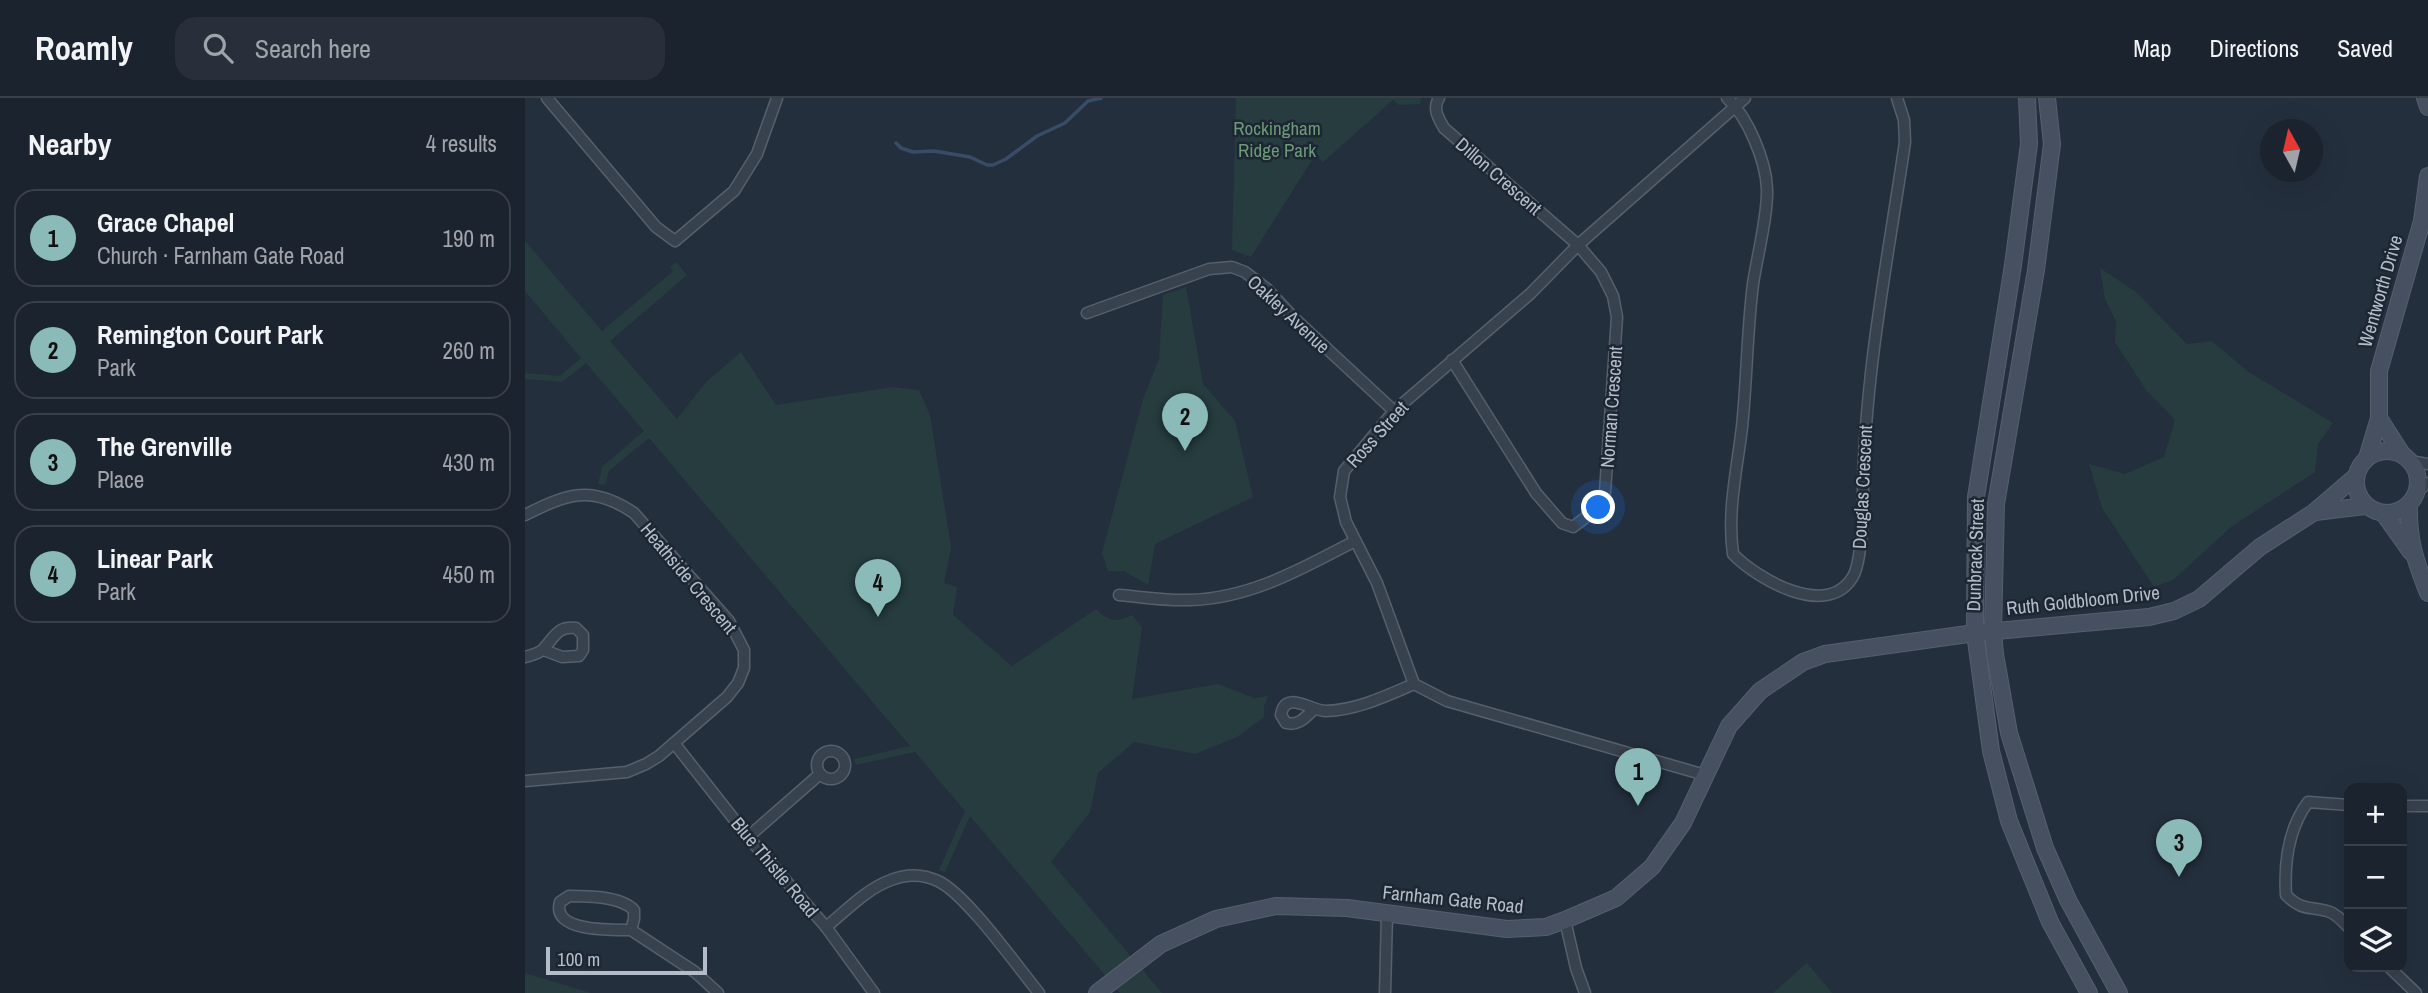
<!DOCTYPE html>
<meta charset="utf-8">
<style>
:root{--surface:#1b232e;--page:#282f3a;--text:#f1f3f6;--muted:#a0a4aa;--line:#39404a;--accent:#8bbbb9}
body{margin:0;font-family:"Archivo Narrow",sans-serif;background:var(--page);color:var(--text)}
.controls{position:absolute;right:21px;bottom:21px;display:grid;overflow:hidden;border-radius:14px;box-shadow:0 7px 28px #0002}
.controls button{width:63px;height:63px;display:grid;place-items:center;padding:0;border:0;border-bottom:2px solid var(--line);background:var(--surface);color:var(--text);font:35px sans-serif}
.compass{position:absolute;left:1735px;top:21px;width:63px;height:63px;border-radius:50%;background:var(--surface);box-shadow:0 7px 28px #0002;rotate:352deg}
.scale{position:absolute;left:21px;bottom:18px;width:161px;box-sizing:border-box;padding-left:7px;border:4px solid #b4bcc9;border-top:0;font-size:19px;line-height:24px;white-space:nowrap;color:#b4bcc9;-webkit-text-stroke:5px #1d2633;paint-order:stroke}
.you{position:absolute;left:1074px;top:410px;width:24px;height:24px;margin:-18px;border:5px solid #fff;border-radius:50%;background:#1a73e8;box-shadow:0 0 0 10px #1a73e833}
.badge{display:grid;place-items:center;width:46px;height:46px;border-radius:50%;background:var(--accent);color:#111;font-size:23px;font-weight:700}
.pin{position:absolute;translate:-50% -58px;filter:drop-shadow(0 2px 4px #0008)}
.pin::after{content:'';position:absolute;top:37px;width:24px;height:21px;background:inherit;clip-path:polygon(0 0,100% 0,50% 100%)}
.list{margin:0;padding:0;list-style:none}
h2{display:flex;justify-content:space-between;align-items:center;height:91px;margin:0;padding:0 28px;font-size:30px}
h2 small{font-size:23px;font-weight:400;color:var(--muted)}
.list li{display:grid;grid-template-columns:46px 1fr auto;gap:21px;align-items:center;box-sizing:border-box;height:98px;margin:0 14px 14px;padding:0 14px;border:2px solid var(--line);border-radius:21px}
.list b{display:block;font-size:26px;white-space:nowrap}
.list p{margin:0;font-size:23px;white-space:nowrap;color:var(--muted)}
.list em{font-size:23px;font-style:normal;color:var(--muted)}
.icon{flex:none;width:38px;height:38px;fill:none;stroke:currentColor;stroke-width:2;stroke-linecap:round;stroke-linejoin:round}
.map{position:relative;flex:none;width:1903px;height:895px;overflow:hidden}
header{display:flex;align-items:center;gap:42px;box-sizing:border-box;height:98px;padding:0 35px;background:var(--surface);border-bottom:2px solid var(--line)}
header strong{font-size:33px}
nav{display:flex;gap:38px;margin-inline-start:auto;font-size:24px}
.search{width:490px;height:63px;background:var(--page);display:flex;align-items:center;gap:18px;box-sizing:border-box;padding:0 24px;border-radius:21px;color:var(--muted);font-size:26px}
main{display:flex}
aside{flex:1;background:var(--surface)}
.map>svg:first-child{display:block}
.green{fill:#263c3f}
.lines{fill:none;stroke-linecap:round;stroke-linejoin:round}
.stream{stroke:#394c67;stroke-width:3.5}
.street-casing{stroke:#565f6c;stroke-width:13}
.secondary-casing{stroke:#565f6c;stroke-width:18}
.street{stroke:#38414e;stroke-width:10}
.secondary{stroke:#465061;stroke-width:16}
.labels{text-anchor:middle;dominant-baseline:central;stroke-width:5;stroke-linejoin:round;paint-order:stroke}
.park-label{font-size:19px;fill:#6b9a76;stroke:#1d2633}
.street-label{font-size:19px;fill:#b4bcc9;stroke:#1d2633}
</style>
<header>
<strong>Roamly</strong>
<div class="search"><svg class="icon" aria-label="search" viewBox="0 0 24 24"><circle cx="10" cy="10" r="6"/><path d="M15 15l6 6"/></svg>Search here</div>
<nav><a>Map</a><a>Directions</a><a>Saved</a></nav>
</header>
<main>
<aside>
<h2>Nearby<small>4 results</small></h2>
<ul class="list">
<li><span class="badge">1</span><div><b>Grace Chapel</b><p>Church · Farnham Gate Road</p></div><em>190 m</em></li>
<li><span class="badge">2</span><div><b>Remington Court Park</b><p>Park</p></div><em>260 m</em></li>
<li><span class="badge">3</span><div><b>The Grenville</b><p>Place</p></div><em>430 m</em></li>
<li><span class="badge">4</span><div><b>Linear Park</b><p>Park</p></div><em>450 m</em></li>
</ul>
</aside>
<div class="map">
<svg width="1903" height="895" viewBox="0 0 1903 895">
<rect width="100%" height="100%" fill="#242f3e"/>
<!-- green -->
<g class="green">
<path d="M 711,0 L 896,0 L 895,6 L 874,7 L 868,2 L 798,64 L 790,57 L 726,159 L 707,152 Z"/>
<path d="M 0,143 L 77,233 L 148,173 L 145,169 L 151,164 L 162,177 L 85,243 L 152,321 L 181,284 L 216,254 L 251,307 L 368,289 L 394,292 L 405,317 L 426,449 L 419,485 L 432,489 L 428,517 L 487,568 L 571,511 C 581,523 593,525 607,517 L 617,529 L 607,601 L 693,586 L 729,600 L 743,598 L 739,609 L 739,619 L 712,639 L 670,656 L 609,644 L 573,675 L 565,714 L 526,764 L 637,895 L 595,895 L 445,718 L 420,774 L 414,772 L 440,713 L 390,654 L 331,667 L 329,661 L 385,648 L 124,340 L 84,373 L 80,387 L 73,386 L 77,369 L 119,333 L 61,265 L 37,284 L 0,281 L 0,275 L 35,278 L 56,260 L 0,193 Z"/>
<path d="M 1575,170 L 1611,194 L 1662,246 L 1687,243 L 1722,273 L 1808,325 L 1793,346 L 1790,374 L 1706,429 L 1648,482 L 1629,489 L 1577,410 L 1564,366 L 1600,376 L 1639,359 L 1650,322 L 1621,292 L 1590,244 L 1591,223 L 1580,201 Z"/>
<path d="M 661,189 L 678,286 L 710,323 L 728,399 L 630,446 L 623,487 L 599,473 L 583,473 L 577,455 L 618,301 L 634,261 L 638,197 Z"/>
<path d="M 1282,865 L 1307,895 L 1248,895 Z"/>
<path d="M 0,875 L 66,895 L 0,895 Z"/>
</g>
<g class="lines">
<!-- stream -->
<path class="stream" d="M 371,45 L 376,50 L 388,54 L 409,53 L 445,59 L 462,67 L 468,67 L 481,61 L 512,38 L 540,25 L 563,3 L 576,0"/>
<defs>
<g id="street">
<path d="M 22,0 L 131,129 L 150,143 L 209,93 L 232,56 L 252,0"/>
<path d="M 914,0 C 907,11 914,21 919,30 L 1053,147 L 1076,174 L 1088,198 L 1092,219 L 1080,394 L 1065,416 L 1048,429 L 1037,425 L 1011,395 L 927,262"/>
<path d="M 1202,0 C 1223,19 1241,63 1242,91 C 1243,117 1232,159 1228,186 C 1222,233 1222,281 1217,329 C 1212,372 1202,413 1208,456 C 1232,481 1301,521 1327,480 C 1337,466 1338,411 1338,392 C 1340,274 1363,160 1380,44 L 1379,22 L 1372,0"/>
<path d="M 562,215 L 684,171 L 707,169 L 720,174 L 742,191 L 768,219 L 869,313"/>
<path d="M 1885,363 L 1903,366"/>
<path d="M 1892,393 L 1903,385"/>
<path d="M 0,417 C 42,396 66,386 109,415 L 204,523 L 219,552 L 219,570 L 213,585 L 202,599 L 134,658 L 121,666 L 102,674 L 0,683"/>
<path d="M 594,497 C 617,499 641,503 664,502 C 725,501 778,470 830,443"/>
<path d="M 0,559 C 7,557 16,555 20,549 C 31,537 33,528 51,530 L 58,537 L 58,552 L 54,558 L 37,559 L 19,552"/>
<path d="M 788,612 C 780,620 773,628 761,625 L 756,617 C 760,591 786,613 801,613 C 832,612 861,598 889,586"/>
<path d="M 149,645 L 223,739 L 301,829 L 349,895"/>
<circle cx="306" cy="667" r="14"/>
<path d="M 1180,677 L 922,603 L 889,586 L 852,485 L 821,424 L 815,399 L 819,373 L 869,313 L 1005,196 L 1053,147 L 1220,0"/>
<path d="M 1824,707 L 1783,704 C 1763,731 1759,764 1761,797 C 1777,813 1783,808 1802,813 C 1811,815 1818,824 1824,830"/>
<path d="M 1877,708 L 1903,708"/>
<path d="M 223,739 L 295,676"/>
<path d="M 44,798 C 63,798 95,798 109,812 L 109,821 L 106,832 C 86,832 26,834 35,804 Z"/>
<path d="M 1040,822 L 1051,870 L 1060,895"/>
<path d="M 301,829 C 321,813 341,791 366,782 C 381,776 398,776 413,783 C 441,796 492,868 514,895"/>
<path d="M 106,832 L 170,874 L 193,895"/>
<path d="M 1864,869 L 1891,895"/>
<path d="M 860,895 L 862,816"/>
</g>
<g id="secondary">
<path d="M 1502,0 L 1504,46 L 1488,167 L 1451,399 L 1450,535 L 1466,653 L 1484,723 L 1525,824 L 1564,895"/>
<path d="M 1522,0 L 1527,46 L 1511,172 L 1471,406 L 1468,533 L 1470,556 L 1484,635 L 1520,750 L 1543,802 L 1594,895"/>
<path d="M 1900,0 L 1903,9"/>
<path d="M 1854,320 L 1877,356"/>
<circle cx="1862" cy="384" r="31"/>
<path d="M 1842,360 L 1854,320 L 1854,273 L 1897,123 L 1903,78"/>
<path d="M 1884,406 C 1883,442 1890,462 1903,495"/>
<path d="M 1790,414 L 1840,408"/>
<path d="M 1859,416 L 1886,454"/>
<path d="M 572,895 L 636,846 L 691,821 L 751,808 L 822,810 L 982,831 L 1021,829 L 1040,822 L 1091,800 L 1127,769 L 1158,725 L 1204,628 L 1235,593 L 1278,564 L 1300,556 L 1450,535 L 1624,519 L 1649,513 L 1674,501 L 1735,449 L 1788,415 L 1830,379"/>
</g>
</defs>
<!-- street casing -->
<use href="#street" class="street-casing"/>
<!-- secondary casing -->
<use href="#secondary" class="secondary-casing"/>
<!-- street -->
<use href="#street" class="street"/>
<!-- secondary -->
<use href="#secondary" class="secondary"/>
</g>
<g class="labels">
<!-- park labels -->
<g class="park-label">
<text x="752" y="30">Rockingham<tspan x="752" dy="22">Ridge Park</tspan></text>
</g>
<!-- street labels -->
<g class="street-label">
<text transform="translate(974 78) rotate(41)">Dillon Crescent</text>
<text transform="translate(1855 193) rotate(-74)">Wentworth Drive</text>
<text transform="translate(764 216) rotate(43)">Oakley Avenue</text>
<text transform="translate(1086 309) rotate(-86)">Norman Crescent</text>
<text transform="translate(852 336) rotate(-48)">Ross Street</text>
<text transform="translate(1337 389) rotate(-87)">Douglas Crescent</text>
<text transform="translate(1450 457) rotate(-88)">Dunbrack Street</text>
<text transform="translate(164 480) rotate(50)">Heathside Crescent</text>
<text transform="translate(1558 502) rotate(-6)">Ruth Goldbloom Drive</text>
<text transform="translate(250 769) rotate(50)">Blue Thistle Road</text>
<text transform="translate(928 801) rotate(6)">Farnham Gate Road</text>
</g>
</g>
</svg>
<div class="controls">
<button>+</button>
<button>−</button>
<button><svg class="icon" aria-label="layers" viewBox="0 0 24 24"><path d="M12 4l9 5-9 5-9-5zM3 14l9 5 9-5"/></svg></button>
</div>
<svg class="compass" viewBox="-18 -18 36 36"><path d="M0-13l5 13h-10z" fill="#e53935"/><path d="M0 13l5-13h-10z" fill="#a0a4aa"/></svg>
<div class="scale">100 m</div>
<div class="you"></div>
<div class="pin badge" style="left:1113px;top:708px">1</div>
<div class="pin badge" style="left:660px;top:353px">2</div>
<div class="pin badge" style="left:1654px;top:779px">3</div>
<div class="pin badge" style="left:353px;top:519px">4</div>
</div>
</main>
